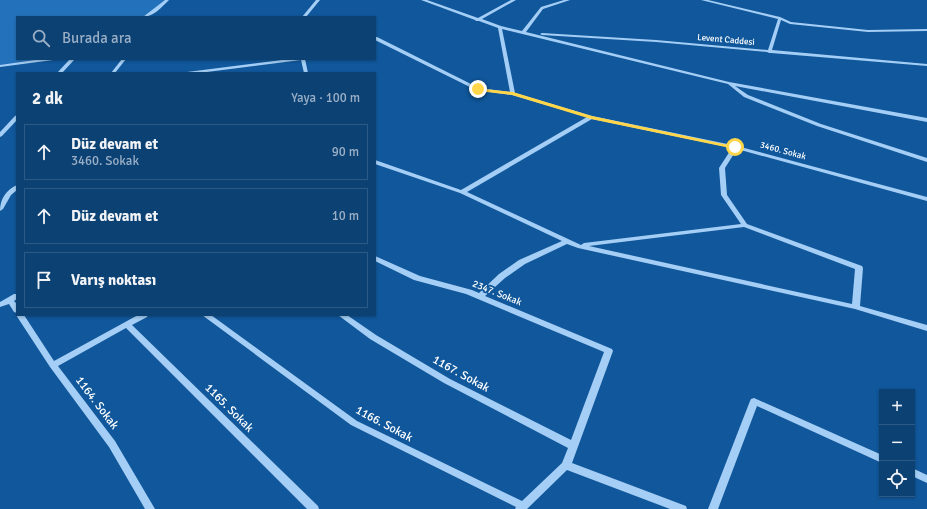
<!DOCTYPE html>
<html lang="tr">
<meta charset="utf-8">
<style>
:root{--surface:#0c4174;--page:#1a4c7c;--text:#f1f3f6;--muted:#9aafc5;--line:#2c5a86}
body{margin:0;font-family:Signika,sans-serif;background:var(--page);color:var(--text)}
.controls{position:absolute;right:12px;bottom:12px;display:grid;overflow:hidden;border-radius:0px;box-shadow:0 1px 3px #0004}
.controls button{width:36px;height:36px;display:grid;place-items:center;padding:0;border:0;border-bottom:1px solid var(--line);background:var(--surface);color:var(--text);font:20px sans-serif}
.stop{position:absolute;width:12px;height:12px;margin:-9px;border:3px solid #ffd54a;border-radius:50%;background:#fff}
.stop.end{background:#ffd54a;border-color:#fff;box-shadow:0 1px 4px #0008}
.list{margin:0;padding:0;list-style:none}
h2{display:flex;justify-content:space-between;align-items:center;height:52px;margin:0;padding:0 16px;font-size:17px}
h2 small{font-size:13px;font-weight:400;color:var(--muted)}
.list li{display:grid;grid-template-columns:26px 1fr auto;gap:12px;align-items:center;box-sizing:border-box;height:56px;margin:0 8px 8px;padding:0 8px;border:1px solid var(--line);border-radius:0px}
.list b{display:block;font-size:15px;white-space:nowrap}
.list p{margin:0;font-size:13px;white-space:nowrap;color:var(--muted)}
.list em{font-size:13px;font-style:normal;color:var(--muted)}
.icon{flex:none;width:22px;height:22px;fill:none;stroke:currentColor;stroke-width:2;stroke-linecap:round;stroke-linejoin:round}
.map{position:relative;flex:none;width:927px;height:509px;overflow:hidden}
.search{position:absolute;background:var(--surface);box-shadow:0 1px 3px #0004;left:16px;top:16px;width:360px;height:44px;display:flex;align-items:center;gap:10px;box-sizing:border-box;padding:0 14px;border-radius:0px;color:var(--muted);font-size:15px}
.panel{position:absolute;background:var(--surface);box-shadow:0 1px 3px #0004;left:16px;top:72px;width:360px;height:244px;border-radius:0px}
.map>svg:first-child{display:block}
.green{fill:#2371ba}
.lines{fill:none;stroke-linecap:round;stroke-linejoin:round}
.minor{fill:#a4cef5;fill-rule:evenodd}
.route{fill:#ffd54a}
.labels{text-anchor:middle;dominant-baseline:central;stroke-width:3.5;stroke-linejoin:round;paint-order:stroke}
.far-street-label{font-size:9px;fill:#fff;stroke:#10579b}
.street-label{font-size:10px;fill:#fff;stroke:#10579b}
.near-street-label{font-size:12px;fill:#fff;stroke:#10579b}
</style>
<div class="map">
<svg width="927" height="509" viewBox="0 0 927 509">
<rect width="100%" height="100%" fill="#10579b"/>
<!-- green -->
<path class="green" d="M 0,0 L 167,0 L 153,12 L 145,17 L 17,17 L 17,59 L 53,59 L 0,66 Z"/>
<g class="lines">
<!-- minor -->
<g class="minor">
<path d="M 165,0 L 169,0 C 162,7 153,17 143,17 Z"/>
<path d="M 316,0 L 320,0 L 306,17 L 302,17 Z"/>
<path d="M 421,0 L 427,0 L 478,18 L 511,0 L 516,0 L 482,19 L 501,26 L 522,31 L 541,7 L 564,0 L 570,0 L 543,9 L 526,32 L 729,82 L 927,118 L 927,122 L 735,86 L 748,95 L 821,124 L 927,158 L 927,162 L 817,126 L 744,97 L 728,84 L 502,29 L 515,93 L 592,116 L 737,146 L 927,197 L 927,201 L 737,149 L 725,168 L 727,195 L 747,224 L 862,266 L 863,268 L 860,306 L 927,325 L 927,331 L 855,309 L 578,248 L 567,244 L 525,264 L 505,278 L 485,296 L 612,349 L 613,351 L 572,463 L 686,506 L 687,509 L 670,509 L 567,470 L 527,509 L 515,509 L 516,507 L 351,425 L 202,315 L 211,315 L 357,421 L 522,501 L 562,463 L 568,448 L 444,383 L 370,339 L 338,315 L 347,315 L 376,335 L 450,379 L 571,440 L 604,352 L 466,294 L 414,280 L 375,261 L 375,256 L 420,276 L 472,290 L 479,293 L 499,274 L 519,260 L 562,241 L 460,193 L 375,164 L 375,160 L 461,190 L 587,117 L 512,95 L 476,90 L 375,40 L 375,37 L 377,37 L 479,88 L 510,92 L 498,28 L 479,21 L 476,21 L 475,20 ZM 592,119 L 732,148 L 719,168 L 721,195 L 741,224 L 584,243 L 581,245 L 467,192 ZM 744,227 L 855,269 L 852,304 L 589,246 Z"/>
<path d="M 701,0 L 708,0 L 780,17 L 791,22 L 868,30 L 927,29 L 927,31 L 868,32 L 790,24 L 781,20 L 772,50 L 927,64 L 927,66 L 771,53 L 769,53 L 767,52 L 656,42 L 542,35 L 540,34 L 542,33 L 656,40 L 768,50 L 778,19 Z"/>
<path d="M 235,16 L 243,16 L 245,17 L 234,17 Z"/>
<path d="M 42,59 L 55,59 L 53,60 L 0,67 L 0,65 Z"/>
<path d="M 70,59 L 75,59 L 62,73 L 57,73 Z"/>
<path d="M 122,59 L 126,59 L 115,73 L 111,73 Z"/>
<path d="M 290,59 L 305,59 L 308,73 L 304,73 L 301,60 L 199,73 L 185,73 L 187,72 Z"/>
<path d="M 17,115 L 17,120 L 2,136 L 0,137 L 0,132 L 15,116 Z"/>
<path d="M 17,185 L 17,190 L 11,195 L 3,209 L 0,211 C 0,199 6,190 17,185 Z"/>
<path d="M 14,294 L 17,294 L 17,299 L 14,301 L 17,304 L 17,313 L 14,312 L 9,304 L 0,307 L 0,302 Z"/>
<path d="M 17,314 L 17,315 L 24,315 L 54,361 L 138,315 L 148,315 L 147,317 L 132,325 L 318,506 L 319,509 L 307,509 L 126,328 L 58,366 L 115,441 L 155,509 L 145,509 L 109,447 L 50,367 L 16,315 Z"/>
<path d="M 754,398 L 882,455 L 882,463 L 757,406 L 718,509 L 708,509 L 750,401 L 751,399 Z"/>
<path d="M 912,468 L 927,475 L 927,483 L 912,476 Z"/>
</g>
</g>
<!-- route -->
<path class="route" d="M 476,88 L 513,92 L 592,116 L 738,147 L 735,149 L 591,119 L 512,95 L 478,91 Z"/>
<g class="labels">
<!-- far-street labels -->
<g class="far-street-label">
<text transform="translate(726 40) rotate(5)">Levent Caddesi</text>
<text transform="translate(783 151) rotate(15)">3460. Sokak</text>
</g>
<!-- street labels -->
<g class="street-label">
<text transform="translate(497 293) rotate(22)">2347. Sokak</text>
</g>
<!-- near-street labels -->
<g class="near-street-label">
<text transform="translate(461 374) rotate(29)">1167. Sokak</text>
<text transform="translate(97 403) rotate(53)">1164. Sokak</text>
<text transform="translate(229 408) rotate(45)">1165. Sokak</text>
<text transform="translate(384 424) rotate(28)">1166. Sokak</text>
</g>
</g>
</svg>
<div class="controls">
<button>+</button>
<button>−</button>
<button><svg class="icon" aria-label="locate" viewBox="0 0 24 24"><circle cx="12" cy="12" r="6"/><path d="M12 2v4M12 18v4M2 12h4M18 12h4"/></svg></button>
</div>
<div class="stop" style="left:735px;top:147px"></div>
<div class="stop end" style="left:478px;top:89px"></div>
<div class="search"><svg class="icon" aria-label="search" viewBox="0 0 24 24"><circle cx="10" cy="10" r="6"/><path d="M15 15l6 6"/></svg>Burada ara</div>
<section class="panel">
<h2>2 dk<small>Yaya · 100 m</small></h2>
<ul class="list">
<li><svg class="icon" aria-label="ahead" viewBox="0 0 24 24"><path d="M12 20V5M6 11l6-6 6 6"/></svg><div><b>Düz devam et</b><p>3460. Sokak</p></div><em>90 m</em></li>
<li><svg class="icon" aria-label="ahead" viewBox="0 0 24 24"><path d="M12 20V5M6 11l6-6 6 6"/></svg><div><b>Düz devam et</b></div><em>10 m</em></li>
<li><svg class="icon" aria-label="arrive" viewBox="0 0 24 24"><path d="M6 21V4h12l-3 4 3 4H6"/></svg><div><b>Varış noktası</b></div></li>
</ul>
</section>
</div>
